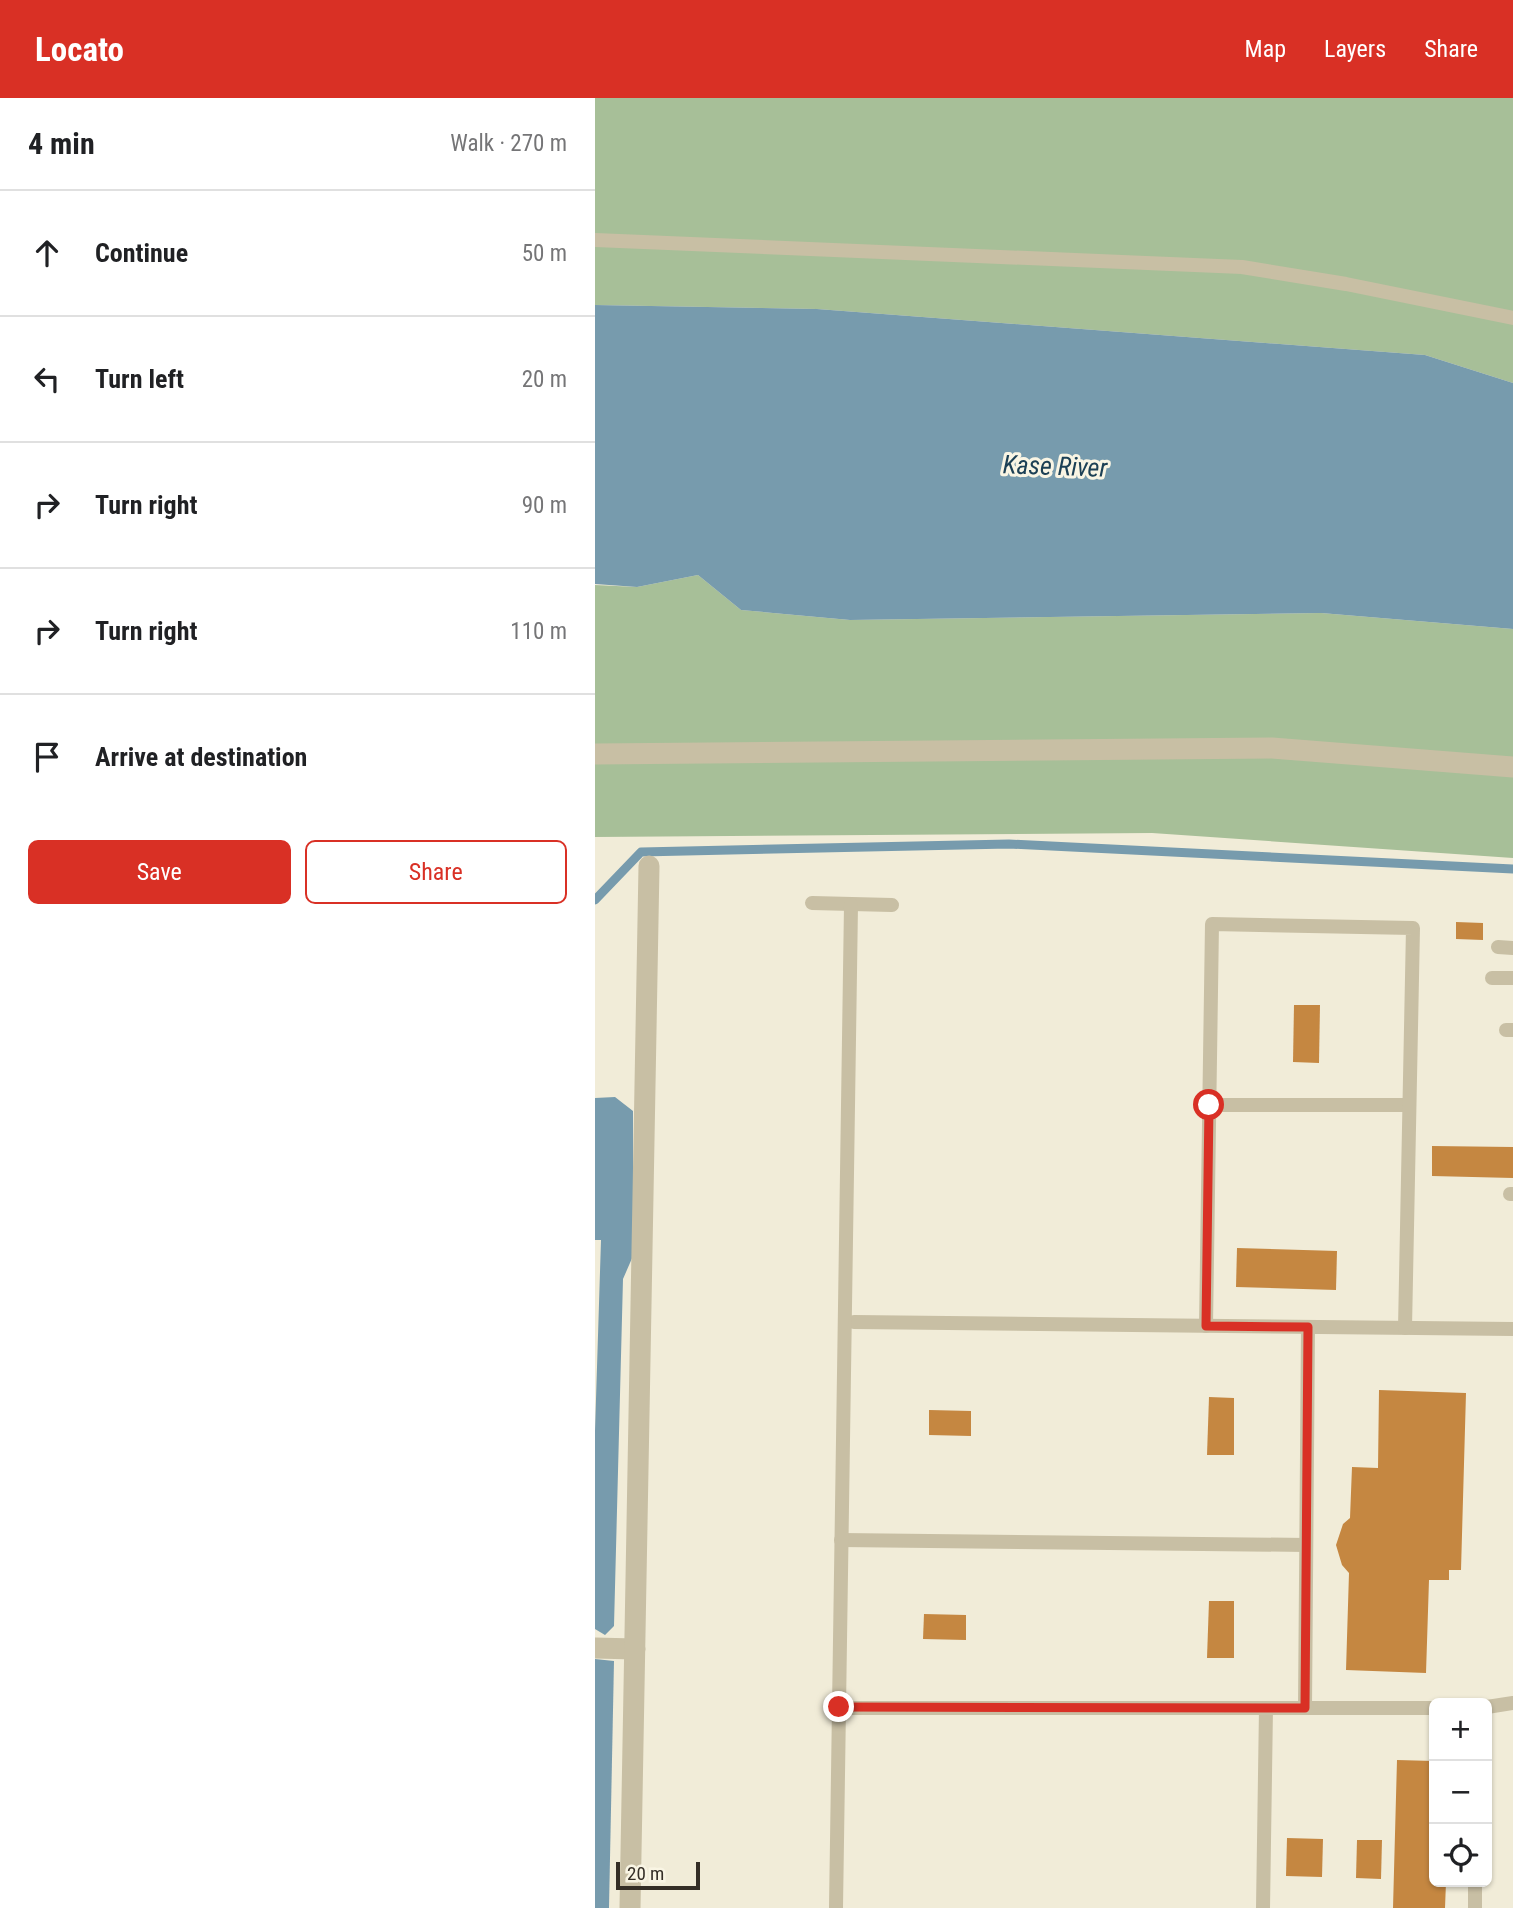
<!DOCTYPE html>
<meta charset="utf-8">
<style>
:root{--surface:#fff;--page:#f6f6f6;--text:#202124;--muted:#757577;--line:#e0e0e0;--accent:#d93025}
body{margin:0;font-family:"Roboto Condensed",sans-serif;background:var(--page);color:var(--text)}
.controls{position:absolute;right:21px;bottom:21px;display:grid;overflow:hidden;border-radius:10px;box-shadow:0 2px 5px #0004}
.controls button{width:63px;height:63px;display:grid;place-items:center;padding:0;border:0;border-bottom:2px solid var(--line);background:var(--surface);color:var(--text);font:35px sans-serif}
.scale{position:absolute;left:21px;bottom:18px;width:84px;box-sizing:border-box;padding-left:7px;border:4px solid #342e26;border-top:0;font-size:19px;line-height:24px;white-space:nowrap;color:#342e26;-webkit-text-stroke:5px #f9f5e4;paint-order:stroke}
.stop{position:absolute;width:21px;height:21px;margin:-16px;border:5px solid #d93025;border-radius:50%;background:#fff}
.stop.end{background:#d93025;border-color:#fff;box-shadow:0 2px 7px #0008}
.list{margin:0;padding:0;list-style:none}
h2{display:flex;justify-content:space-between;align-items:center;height:91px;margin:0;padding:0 28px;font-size:30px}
h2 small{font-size:23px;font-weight:400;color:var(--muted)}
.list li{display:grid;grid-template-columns:46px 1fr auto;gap:21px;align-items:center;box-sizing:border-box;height:126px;padding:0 28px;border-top:2px solid var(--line)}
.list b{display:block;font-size:26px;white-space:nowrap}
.list em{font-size:23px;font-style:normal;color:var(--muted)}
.actions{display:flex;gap:14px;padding:21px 28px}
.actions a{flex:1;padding:16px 0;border:2px solid var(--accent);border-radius:10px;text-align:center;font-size:24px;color:var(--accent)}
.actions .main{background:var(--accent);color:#fff}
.icon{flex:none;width:38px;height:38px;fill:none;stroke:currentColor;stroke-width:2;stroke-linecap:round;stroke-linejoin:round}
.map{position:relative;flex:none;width:918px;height:1810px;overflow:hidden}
header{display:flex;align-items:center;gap:42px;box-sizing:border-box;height:98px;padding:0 35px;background:var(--accent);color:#fff}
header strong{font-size:33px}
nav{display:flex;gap:38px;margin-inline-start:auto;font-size:24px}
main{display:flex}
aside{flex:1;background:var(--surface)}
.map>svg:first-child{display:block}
.green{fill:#a7bf98}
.water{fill:#779bad}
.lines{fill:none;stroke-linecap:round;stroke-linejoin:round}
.stream{stroke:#779bad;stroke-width:9}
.building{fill:#c58741}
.lane{stroke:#c8bfa4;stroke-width:14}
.street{stroke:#c8bfa4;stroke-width:21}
.route{stroke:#d93025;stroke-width:9}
.labels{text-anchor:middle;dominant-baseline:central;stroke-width:6;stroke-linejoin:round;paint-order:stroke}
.water-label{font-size:26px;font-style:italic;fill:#1c4055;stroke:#f9f5e4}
</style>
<header>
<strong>Locato</strong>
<nav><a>Map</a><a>Layers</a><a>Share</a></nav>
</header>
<main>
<aside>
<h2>4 min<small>Walk · 270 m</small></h2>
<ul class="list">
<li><svg class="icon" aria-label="ahead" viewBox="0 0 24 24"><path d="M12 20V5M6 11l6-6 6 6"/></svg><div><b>Continue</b></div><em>50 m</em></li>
<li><svg class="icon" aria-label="left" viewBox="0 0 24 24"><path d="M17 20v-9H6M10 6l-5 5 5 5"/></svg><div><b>Turn left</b></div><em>20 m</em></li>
<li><svg class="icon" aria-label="right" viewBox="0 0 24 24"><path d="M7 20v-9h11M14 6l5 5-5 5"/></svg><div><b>Turn right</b></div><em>90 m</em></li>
<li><svg class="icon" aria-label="right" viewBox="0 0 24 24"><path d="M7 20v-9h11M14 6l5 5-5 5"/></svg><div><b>Turn right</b></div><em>110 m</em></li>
<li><svg class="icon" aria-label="arrive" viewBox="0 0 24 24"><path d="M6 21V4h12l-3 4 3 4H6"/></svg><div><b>Arrive at destination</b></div></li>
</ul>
<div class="actions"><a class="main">Save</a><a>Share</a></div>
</aside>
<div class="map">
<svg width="918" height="1810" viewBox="0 0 918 1810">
<rect width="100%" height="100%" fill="#f1ecd8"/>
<!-- green -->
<g class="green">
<path d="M 0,0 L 918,0 L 918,285 L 830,257 L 222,211 L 0,207 Z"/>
<path d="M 103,477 L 146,512 L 255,522 L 726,515 L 918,531 L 918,760 L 557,735 L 0,739 L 0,487 L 42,489 Z"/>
</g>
<!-- water -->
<g class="water">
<path d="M 0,207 L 222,211 L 830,257 L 918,285 L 918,531 L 726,515 L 255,522 L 146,512 L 103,477 L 42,489 L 0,486 Z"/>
<path d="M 20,999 L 38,1013 L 38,1158 L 28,1181 L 19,1528 L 10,1537 L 0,1531 L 0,1333 L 6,1142 L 0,1142 L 0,1000 Z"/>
<path d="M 0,1561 L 19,1563 L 14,1810 L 0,1810 Z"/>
</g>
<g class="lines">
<!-- stream -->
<path class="stream" d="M 0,802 L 46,754 L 414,746 L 918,771"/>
</g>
<!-- building -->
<g class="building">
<path d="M 861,824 L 888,825 L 888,842 L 861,841 Z"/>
<path d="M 699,907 L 725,907 L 724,965 L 698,964 Z"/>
<path d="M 837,1048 L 918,1049 L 918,1080 L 837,1078 Z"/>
<path d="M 642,1150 L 742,1153 L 741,1192 L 641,1189 Z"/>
<path d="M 784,1292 L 871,1295 L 866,1472 L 854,1472 L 854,1482 L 834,1482 L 831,1575 L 751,1572 L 754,1475 L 747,1467 L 741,1447 L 748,1426 L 755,1420 L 757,1369 L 783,1370 Z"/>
<path d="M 614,1299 L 639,1300 L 639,1357 L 612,1357 Z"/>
<path d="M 334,1312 L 376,1313 L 376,1338 L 334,1337 Z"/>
<path d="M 614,1503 L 639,1503 L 639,1560 L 612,1560 Z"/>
<path d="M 329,1516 L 371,1517 L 371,1542 L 328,1541 Z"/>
<path d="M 802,1662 L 839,1663 L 839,1784 L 851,1784 L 850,1810 L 798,1810 Z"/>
<path d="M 692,1740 L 728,1741 L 727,1779 L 691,1778 Z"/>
<path d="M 762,1742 L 787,1742 L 786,1781 L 761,1780 Z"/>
</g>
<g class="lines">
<!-- lane -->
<g class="lane">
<path d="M 0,142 L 647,169 L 751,186 L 918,220"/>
<path d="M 217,805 L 297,807"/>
<path d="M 903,849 L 918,850"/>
<path d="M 897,880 L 918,880"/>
<path d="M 911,932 L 918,932"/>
<path d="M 614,1007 L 814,1007"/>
<path d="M 915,1096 L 918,1096"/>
<path d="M 259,1224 L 918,1231"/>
<path d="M 611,1228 L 617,826 L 818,830 L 810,1230"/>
<path d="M 246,1442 L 711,1447"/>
<path d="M 892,1609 L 918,1605"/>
<path d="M 244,1610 L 839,1610"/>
<path d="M 710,1610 L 713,1229"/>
<path d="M 241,1810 L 256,807"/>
<path d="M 668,1810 L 671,1610"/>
<path d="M 880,1810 L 880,1784"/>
</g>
<!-- street -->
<g class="street">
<path d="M 0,656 L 677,650 L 918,669"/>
<path d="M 0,1550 L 40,1551"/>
<path d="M 35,1810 L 54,768"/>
</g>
</g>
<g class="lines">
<!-- route -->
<path class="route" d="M 244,1609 L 710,1610 L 713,1229 L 611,1228 L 614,1007"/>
</g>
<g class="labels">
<!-- water labels -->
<g class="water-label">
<text transform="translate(460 368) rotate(2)">Kase River</text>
</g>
</g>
</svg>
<div class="controls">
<button>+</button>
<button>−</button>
<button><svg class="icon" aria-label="locate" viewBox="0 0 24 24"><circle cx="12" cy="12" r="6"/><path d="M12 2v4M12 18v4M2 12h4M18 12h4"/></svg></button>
</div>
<div class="scale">20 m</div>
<div class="stop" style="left:614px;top:1007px"></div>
<div class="stop end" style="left:244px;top:1609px"></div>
</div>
</main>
